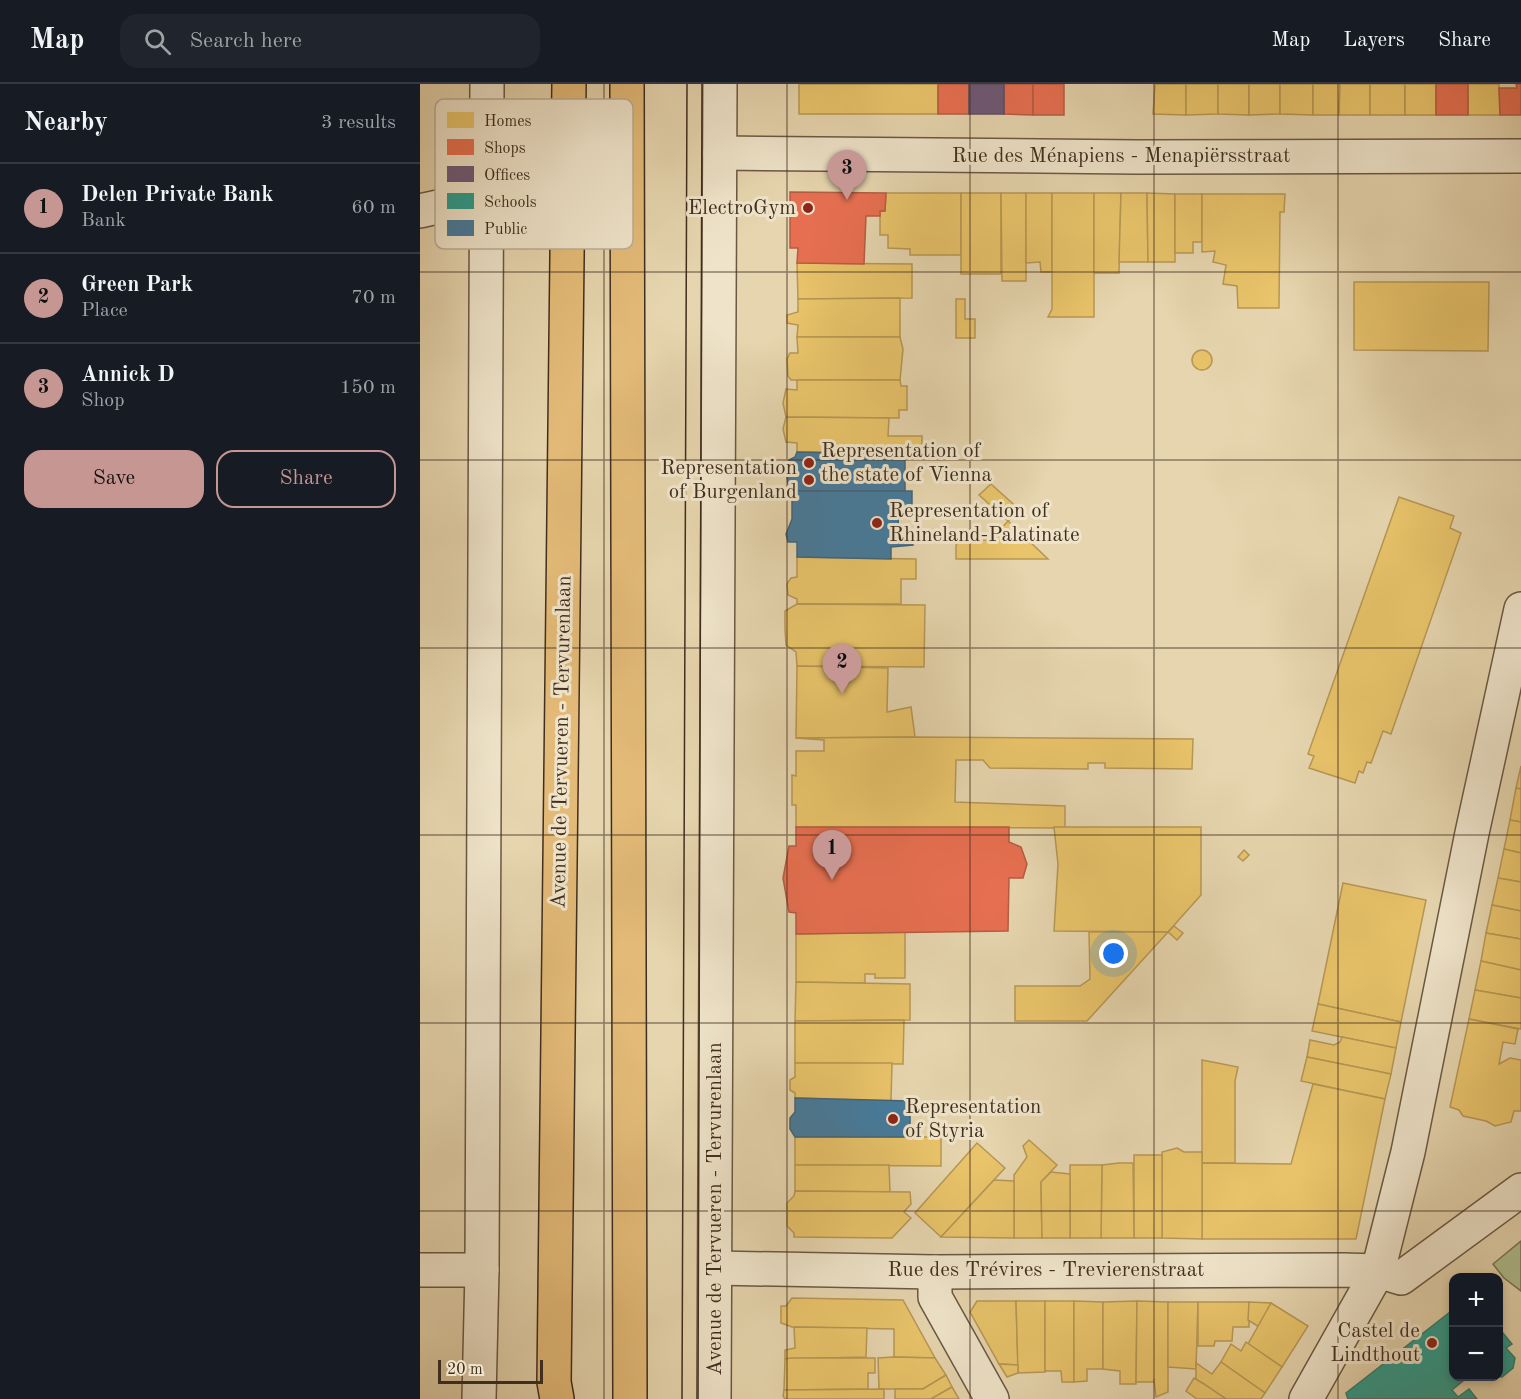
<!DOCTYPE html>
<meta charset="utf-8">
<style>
:root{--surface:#171b24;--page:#20242c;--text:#f1f3f6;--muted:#9ea1a6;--line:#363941;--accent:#c59692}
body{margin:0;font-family:"Old Standard TT",serif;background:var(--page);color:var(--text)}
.controls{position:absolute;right:18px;bottom:18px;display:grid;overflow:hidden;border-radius:12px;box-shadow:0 3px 9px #0003}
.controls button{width:54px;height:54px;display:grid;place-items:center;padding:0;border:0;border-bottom:2px solid var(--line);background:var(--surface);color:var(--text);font:30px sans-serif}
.scale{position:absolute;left:18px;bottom:15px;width:105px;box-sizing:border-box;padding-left:6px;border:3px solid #402e1f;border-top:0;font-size:16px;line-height:21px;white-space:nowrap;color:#402e1f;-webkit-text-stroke:4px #efe4ca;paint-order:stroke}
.you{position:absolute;left:694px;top:870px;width:21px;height:21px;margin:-15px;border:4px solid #fff;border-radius:50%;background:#1a73e8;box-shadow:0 0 0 9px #1a73e833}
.badge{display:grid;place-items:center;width:39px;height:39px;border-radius:50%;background:var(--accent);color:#111;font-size:20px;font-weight:700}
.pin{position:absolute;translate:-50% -50px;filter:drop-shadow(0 2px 3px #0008)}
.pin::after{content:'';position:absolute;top:32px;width:21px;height:18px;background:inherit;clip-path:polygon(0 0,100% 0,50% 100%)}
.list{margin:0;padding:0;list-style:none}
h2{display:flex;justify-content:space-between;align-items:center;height:78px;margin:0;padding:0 24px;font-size:26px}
h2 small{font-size:20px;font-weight:400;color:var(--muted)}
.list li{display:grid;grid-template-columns:39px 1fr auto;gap:18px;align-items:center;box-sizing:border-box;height:90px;padding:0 24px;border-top:2px solid var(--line)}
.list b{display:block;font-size:22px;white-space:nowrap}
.list p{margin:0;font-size:20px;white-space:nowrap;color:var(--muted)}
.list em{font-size:20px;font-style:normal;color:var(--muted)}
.actions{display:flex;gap:12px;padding:18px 24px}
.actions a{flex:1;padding:14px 0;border:2px solid var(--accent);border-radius:18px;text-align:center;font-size:21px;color:var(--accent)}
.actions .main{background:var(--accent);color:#111}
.icon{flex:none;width:33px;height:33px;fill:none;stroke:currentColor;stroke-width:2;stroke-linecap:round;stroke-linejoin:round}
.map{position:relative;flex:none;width:1101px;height:1315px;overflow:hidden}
header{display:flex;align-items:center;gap:36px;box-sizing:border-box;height:84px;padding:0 30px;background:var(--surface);border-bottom:2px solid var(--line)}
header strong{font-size:28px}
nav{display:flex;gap:33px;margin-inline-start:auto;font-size:21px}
.search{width:420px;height:54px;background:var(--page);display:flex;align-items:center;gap:15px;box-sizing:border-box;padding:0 21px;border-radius:18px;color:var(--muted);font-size:22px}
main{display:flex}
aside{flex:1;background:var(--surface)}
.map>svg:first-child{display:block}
.green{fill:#b0be8e;stroke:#787656;stroke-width:1.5}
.homes{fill:#e9c46a;stroke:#b69754;stroke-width:1.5}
.shops{fill:#e76f51;stroke:#b55c42;stroke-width:1.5}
.offices{fill:#6d597a;stroke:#604c5f;stroke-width:1.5}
.schools{fill:#2a9d8f;stroke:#317c6d;stroke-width:1.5}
.public{fill:#457b9d;stroke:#446477;stroke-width:1.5}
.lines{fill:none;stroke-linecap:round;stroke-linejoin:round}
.minor-casing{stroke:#6a5843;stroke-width:36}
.trunk-casing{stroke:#402e1f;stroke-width:36}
.minor{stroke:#efe4ca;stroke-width:33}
.trunk{stroke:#e3ba77;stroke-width:33}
.tram{stroke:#402e1f;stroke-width:1.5}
.grid{fill:none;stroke:#402e1f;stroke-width:1.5;stroke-opacity:0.55}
.poi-dot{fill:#8f2418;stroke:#efe4ca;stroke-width:2}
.labels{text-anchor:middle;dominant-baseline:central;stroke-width:6;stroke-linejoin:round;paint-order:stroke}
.street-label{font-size:21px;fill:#402e1f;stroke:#efe4ca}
.poi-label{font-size:21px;fill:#402e1f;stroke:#efe4ca;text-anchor:end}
.key{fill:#efe4ca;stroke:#baad97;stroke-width:1.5}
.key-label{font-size:16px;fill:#402e1f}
</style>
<header>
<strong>Map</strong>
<div class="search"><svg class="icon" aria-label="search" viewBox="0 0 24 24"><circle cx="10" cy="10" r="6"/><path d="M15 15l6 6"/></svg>Search here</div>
<nav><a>Map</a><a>Layers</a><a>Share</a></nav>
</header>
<main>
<aside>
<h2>Nearby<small>3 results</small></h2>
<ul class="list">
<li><span class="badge">1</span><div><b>Delen Private Bank</b><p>Bank</p></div><em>60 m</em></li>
<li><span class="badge">2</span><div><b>Green Park</b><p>Place</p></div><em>70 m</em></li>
<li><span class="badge">3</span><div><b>Annick D</b><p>Shop</p></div><em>150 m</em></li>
</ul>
<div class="actions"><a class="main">Save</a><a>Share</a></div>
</aside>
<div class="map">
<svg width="1101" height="1315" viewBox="0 0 1101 1315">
<rect width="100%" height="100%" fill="#e6d5ae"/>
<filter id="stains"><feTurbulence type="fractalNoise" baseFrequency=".00333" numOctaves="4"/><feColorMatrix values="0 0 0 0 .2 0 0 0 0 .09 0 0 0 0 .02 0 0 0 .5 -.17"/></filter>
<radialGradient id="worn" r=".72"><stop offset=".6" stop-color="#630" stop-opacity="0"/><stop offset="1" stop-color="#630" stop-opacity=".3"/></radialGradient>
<!-- green -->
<path class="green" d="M 1101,1157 L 1101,1207 L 1084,1194 L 1073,1180 Z"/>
<!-- homes -->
<g class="homes">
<rect x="379" y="0" width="139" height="30"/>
<path d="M 735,0 L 766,0 L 766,31 L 733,30 Z"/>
<path d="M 766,0 L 798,0 L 798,30 L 766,31 Z"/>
<path d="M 798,0 L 829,0 L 829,31 L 798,30 Z"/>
<path d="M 829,0 L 860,0 L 860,30 L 829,31 Z"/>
<path d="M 860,0 L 893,0 L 893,31 L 860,30 Z"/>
<path d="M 893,0 L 920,0 L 919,31 L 893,31 Z"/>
<path d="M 920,0 L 950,0 L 950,31 L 919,31 Z"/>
<rect x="950" y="0" width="35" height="31"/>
<rect x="985" y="0" width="31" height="31"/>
<path d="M 1048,0 L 1079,0 L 1080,31 L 1048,31 Z"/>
<path d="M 466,109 L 541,109 L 541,171 L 490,171 L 490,165 L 468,164 L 468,151 L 460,151 L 460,127 L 465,127 Z"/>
<rect x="541" y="109" width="40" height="81"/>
<path d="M 581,109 L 606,109 L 606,197 L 582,197 Z"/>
<path d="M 606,109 L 632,109 L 632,188 L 621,188 L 620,178 L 606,179 Z"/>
<path d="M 632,109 L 674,109 L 674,233 L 628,233 L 632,225 Z"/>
<path d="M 674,109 L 701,109 L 699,189 L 674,189 Z"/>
<path d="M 701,109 L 727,109 L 728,178 L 699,178 Z"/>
<path d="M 727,109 L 755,110 L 755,178 L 728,178 Z"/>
<path d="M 755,110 L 782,110 L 782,158 L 773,158 L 773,169 L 755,169 Z"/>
<path d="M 782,110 L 865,110 L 864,128 L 860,128 L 859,224 L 818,224 L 817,202 L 803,200 L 806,181 L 793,178 L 795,167 L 782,168 Z"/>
<path d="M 377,179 L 492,180 L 492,214 L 378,215 Z"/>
<path d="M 934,198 L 1069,198 L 1068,267 L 934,266 Z"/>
<path d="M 480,214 L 480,253 L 377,253 L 378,241 L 367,239 L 367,231 L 378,228 L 378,215 Z"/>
<path d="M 536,215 L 545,215 L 545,235 L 555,235 L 555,254 L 536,254 Z"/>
<path d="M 377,253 L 480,253 L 483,265 L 480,296 L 371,296 L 368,292 L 367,275 L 370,269 L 378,269 Z"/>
<circle cx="782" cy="276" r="10"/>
<path d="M 377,296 L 480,296 L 481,302 L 487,302 L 487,326 L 479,326 L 479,334 L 366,333 L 363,319 L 366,305 L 377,306 Z"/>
<path d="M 366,333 L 469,334 L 468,352 L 502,352 L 502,370 L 377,368 L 377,359 L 366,358 L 363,345 Z"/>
<path d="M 571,400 L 600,426 L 588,437 L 559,411 Z"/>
<path d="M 979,413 L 1034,432 L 1030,444 L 1041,449 L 971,650 L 963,647 L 951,679 L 947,678 L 943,689 L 939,687 L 935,699 L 889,684 L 894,672 L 888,670 Z"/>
<path d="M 588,437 L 628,475 L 536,475 L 536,461 L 540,456 L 571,456 Z"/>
<path d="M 377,473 L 496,475 L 496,495 L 481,495 L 481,520 L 377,520 L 377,515 L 368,511 L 367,500 L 371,494 L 377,493 Z"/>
<path d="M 377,520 L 505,521 L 504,583 L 377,582 L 376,568 L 366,561 L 365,545 L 365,527 Z"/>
<path d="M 377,582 L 468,584 L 467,628 L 491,623 L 495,653 L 376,654 Z"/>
<path d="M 495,653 L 773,655 L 772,685 L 685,684 L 685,679 L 668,679 L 668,685 L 570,684 L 563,676 L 536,676 L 535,718 L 645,722 L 645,744 L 376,743 L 376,721 L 372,721 L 372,691 L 376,692 L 376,667 L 404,667 L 404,656 L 376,654 Z"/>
<path d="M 1101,682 L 1101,705 L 1096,704 Z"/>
<path d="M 1096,704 L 1101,705 L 1101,738 L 1090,736 Z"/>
<path d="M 1090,736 L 1101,738 L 1101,769 L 1084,765 Z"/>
<path d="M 634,743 L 781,743 L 781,811 L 748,848 L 634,847 L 638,780 Z"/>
<path d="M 1084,765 L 1101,769 L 1101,798 L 1078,794 Z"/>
<path d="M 824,766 L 829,771 L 823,777 L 818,773 Z"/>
<path d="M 1078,794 L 1101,798 L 1101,827 L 1072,821 Z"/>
<path d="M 923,799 L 1006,816 L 981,938 L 898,920 Z"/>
<path d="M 1072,821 L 1101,827 L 1101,855 L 1066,849 Z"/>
<path d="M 754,842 L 763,849 L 757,856 L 748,848 Z"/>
<path d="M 485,848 L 485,894 L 455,894 L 455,890 L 445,890 L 445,899 L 376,898 L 376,850 Z"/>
<path d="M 669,848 L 748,848 L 667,937 L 595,937 L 595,902 L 660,902 L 670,895 Z"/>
<path d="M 1066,849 L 1101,855 L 1101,886 L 1061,877 Z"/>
<path d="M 1061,877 L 1101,886 L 1101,914 L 1055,906 Z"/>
<path d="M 376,898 L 490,900 L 490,936 L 375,937 Z"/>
<path d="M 1055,906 L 1101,914 L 1101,945 L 1049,935 Z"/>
<path d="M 898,920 L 981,938 L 976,964 L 892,947 Z"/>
<path d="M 1049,935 L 1098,945 L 1095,960 L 1083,958 L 1079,980 L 1090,974 L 1101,976 L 1101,1027 L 1094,1027 L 1091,1038 L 1075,1042 L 1066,1037 L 1043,1032 L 1039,1026 L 1030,1023 Z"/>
<path d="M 484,936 L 483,980 L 375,979 L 375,937 Z"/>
<path d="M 922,953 L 976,964 L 971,990 L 887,973 L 890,956 L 914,961 L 920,958 Z"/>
<path d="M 887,973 L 971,990 L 965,1015 L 881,997 Z"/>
<path d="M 782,976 L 818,983 L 815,997 L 815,1079 L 782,1079 Z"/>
<path d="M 375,979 L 472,979 L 471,1017 L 375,1014 L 375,1009 L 370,1006 L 370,996 L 375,993 Z"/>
<path d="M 893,1000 L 965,1015 L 936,1155 L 782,1155 L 782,1079 L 871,1080 Z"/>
<path d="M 375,1053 L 521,1053 L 521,1082 L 375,1081 Z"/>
<path d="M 609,1056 L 637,1081 L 621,1098 L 622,1154 L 594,1154 L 594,1091 L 607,1073 L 603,1062 Z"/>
<path d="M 557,1059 L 585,1084 L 521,1153 L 495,1129 Z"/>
<path d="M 757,1064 L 764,1068 L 782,1068 L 782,1155 L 742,1154 L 742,1068 Z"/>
<rect x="714" y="1071" width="28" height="83"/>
<path d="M 699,1079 L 713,1079 L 714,1154 L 681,1154 L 682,1081 Z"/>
<path d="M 375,1081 L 469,1081 L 470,1108 L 375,1107 Z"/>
<path d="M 650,1081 L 682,1081 L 681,1154 L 650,1154 Z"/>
<path d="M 631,1088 L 650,1090 L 650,1154 L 622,1154 L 621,1098 Z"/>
<path d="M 574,1096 L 594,1097 L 594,1154 L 521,1153 Z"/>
<path d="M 375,1107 L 490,1108 L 491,1120 L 484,1128 L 491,1134 L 472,1154 L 374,1153 L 374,1149 L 367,1142 L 367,1119 L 374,1112 Z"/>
<path d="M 372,1214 L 483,1216 L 515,1274 L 474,1273 L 474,1245 L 372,1243 L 361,1239 L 361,1222 L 366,1222 Z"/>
<path d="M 557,1217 L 596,1217 L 598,1281 L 579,1280 L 550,1228 Z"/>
<path d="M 596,1217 L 625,1217 L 625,1288 L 598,1289 Z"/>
<path d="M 625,1217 L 654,1217 L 654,1298 L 642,1298 L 641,1287 L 625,1287 Z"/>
<path d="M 654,1217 L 683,1218 L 683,1285 L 667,1285 L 667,1297 L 654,1298 Z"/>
<path d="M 717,1217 L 716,1300 L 700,1300 L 700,1287 L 683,1285 L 683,1218 Z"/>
<path d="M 717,1217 L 748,1218 L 748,1308 L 736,1313 L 734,1296 L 733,1298 L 716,1298 Z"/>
<path d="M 748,1218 L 778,1218 L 776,1285 L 748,1283 Z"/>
<path d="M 778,1218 L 829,1218 L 829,1243 L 813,1243 L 812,1257 L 795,1257 L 794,1262 L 778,1262 Z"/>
<path d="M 829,1218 L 851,1219 L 839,1243 L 828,1236 Z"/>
<path d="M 851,1219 L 888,1242 L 862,1283 L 828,1260 Z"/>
<path d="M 374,1243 L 447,1244 L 446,1273 L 365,1275 L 365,1266 L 375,1264 Z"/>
<path d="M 826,1258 L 862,1283 L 845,1309 L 801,1278 L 811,1260 L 821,1267 Z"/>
<path d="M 474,1273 L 515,1274 L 526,1291 L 503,1305 L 459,1305 L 458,1274 Z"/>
<path d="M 370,1274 L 455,1274 L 455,1289 L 448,1289 L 448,1305 L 364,1306 L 365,1275 Z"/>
<path d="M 801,1278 L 845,1309 L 841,1315 L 806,1315 L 776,1296 L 776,1279 L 792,1290 Z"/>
<path d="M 579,1280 L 598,1281 L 598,1289 L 587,1293 Z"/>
<path d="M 526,1291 L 532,1303 L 511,1315 L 475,1315 L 475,1305 L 503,1305 Z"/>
<path d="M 774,1294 L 784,1300 L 806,1315 L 777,1315 L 766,1307 Z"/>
<path d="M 532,1303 L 539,1315 L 511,1315 Z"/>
<path d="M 464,1305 L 464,1315 L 365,1315 L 363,1312 L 364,1306 Z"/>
</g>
<!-- shops -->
<g class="shops">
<rect x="518" y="0" width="31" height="30"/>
<path d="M 584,0 L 613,0 L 613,31 L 584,30 Z"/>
<rect x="613" y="0" width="31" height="31"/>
<rect x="1016" y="0" width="32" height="31"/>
<path d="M 1096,0 L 1101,0 L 1101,31 L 1080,31 L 1079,4 L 1097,4 Z"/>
<path d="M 370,108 L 466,109 L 465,127 L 460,127 L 460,132 L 446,132 L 444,180 L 377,179 L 378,164 L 370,164 Z"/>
<path d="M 376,743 L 589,743 L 589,758 L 601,763 L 607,780 L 603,794 L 589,794 L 588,847 L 376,850 L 376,829 L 369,828 L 363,794 L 369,762 L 376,762 Z"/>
</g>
<!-- offices -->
<rect class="offices" x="549" y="0" width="35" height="30"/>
<!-- schools -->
<g class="schools">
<path d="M 1034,1225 L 1034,1292 L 1049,1292 L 1032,1306 L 1038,1313 L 1049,1305 L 1057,1315 L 928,1315 L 926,1309 Z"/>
<path d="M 1078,1243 L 1092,1260 L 1086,1264 L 1095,1274 L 1093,1284 L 1082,1293 L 1072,1292 L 1078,1292 Z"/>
</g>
<!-- public -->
<g class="public">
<path d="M 377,368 L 485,370 L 485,407 L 377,407 L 376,403 L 368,400 L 367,391 L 369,376 L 375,373 Z"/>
<path d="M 377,407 L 492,407 L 492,428 L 487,433 L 478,433 L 479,451 L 492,452 L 493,461 L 471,463 L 471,475 L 377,473 L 377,458 L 368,458 L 366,450 L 372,435 L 372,412 L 377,412 Z"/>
<path d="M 375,1014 L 490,1017 L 490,1053 L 375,1053 L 370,1045 L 370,1034 L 375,1028 Z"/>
</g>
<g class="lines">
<defs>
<g id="minor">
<path d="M 300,69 L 717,73 L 1101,72"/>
<path d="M 0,127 L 31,120 L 65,120"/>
<path d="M 295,1184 L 515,1188 L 923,1186 L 958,1187 L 981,1194 L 1101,1106"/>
<path d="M 0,1186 L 62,1186"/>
<path d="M 515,1188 L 515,1213 L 572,1315"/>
<path d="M 59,1315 L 62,1186 L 67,0"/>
<path d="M 294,1315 L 300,0"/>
<path d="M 886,1315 L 958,1187 L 988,1068 L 1052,749 L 1101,525"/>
</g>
<g id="trunk">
<path d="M 207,0 L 210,1315"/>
<path d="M 137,1315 L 134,1298 L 149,0"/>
</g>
</defs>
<!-- minor casing -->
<use href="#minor" class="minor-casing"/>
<!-- trunk casing -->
<use href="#trunk" class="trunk-casing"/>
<!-- minor -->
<use href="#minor" class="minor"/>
<!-- trunk -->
<use href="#trunk" class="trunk"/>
<!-- tram -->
<g class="tram">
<path d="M 262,1315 L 267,0"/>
<path d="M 278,1315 L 282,0"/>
</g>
</g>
<!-- grid -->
<path class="grid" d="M 184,0 L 184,1315M 367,0 L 367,1315M 550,0 L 550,1315M 734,0 L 734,1315M 918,0 L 918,1315M 0,188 L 1101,188M 0,376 L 1101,376M 0,564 L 1101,564M 0,751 L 1101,751M 0,939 L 1101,939M 0,1127 L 1101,1127"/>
<!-- markers -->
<g class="poi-dot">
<circle cx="388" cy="124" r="6"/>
<circle cx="389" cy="379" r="6"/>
<circle cx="389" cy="396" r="6"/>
<circle cx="457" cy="439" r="6"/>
<circle cx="473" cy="1035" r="6"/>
<circle cx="1012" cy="1259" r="6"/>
</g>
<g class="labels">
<!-- street labels -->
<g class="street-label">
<text x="701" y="72">Rue des Ménapiens - Menapiërsstraat</text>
<text transform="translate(142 658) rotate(-89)">Avenue de Tervueren - Tervurenlaan</text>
<text transform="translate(295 1125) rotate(-90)">Avenue de Tervueren - Tervurenlaan</text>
<text x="626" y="1186">Rue des Trévires - Trevierenstraat</text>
</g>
<!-- poi labels -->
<g class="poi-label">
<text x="376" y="124">ElectroGym</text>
<text x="401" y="367" text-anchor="start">Representation of<tspan x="401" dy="24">the state of Vienna</tspan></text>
<text x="377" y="384">Representation<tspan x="377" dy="24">of Burgenland</tspan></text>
<text x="469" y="427" text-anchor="start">Representation of<tspan x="469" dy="24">Rhineland-Palatinate</tspan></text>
<text x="485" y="1023" text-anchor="start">Representation<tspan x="485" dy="24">of Styria</tspan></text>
<text x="1000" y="1247">Castel de<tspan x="1000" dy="24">Lindthout</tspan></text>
</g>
</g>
<!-- legend -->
<rect x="15" y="15" width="198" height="150" rx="9" class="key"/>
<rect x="27" y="28" width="27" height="16" fill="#e9c46a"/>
<rect x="27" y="55" width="27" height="16" fill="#e76f51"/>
<rect x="27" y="82" width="27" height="16" fill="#6d597a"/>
<rect x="27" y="109" width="27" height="16" fill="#2a9d8f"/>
<rect x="27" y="136" width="27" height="16" fill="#457b9d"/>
<g class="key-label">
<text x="64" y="42">Homes</text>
<text x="64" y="69">Shops</text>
<text x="64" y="96">Offices</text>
<text x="64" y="123">Schools</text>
<text x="64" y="150">Public</text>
</g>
<rect width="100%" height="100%" filter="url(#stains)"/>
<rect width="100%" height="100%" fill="url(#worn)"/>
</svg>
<div class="controls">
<button>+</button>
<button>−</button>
</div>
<div class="scale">20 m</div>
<div class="you"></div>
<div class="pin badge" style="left:412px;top:796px">1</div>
<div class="pin badge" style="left:422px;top:610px">2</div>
<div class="pin badge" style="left:427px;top:116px">3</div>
</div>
</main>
